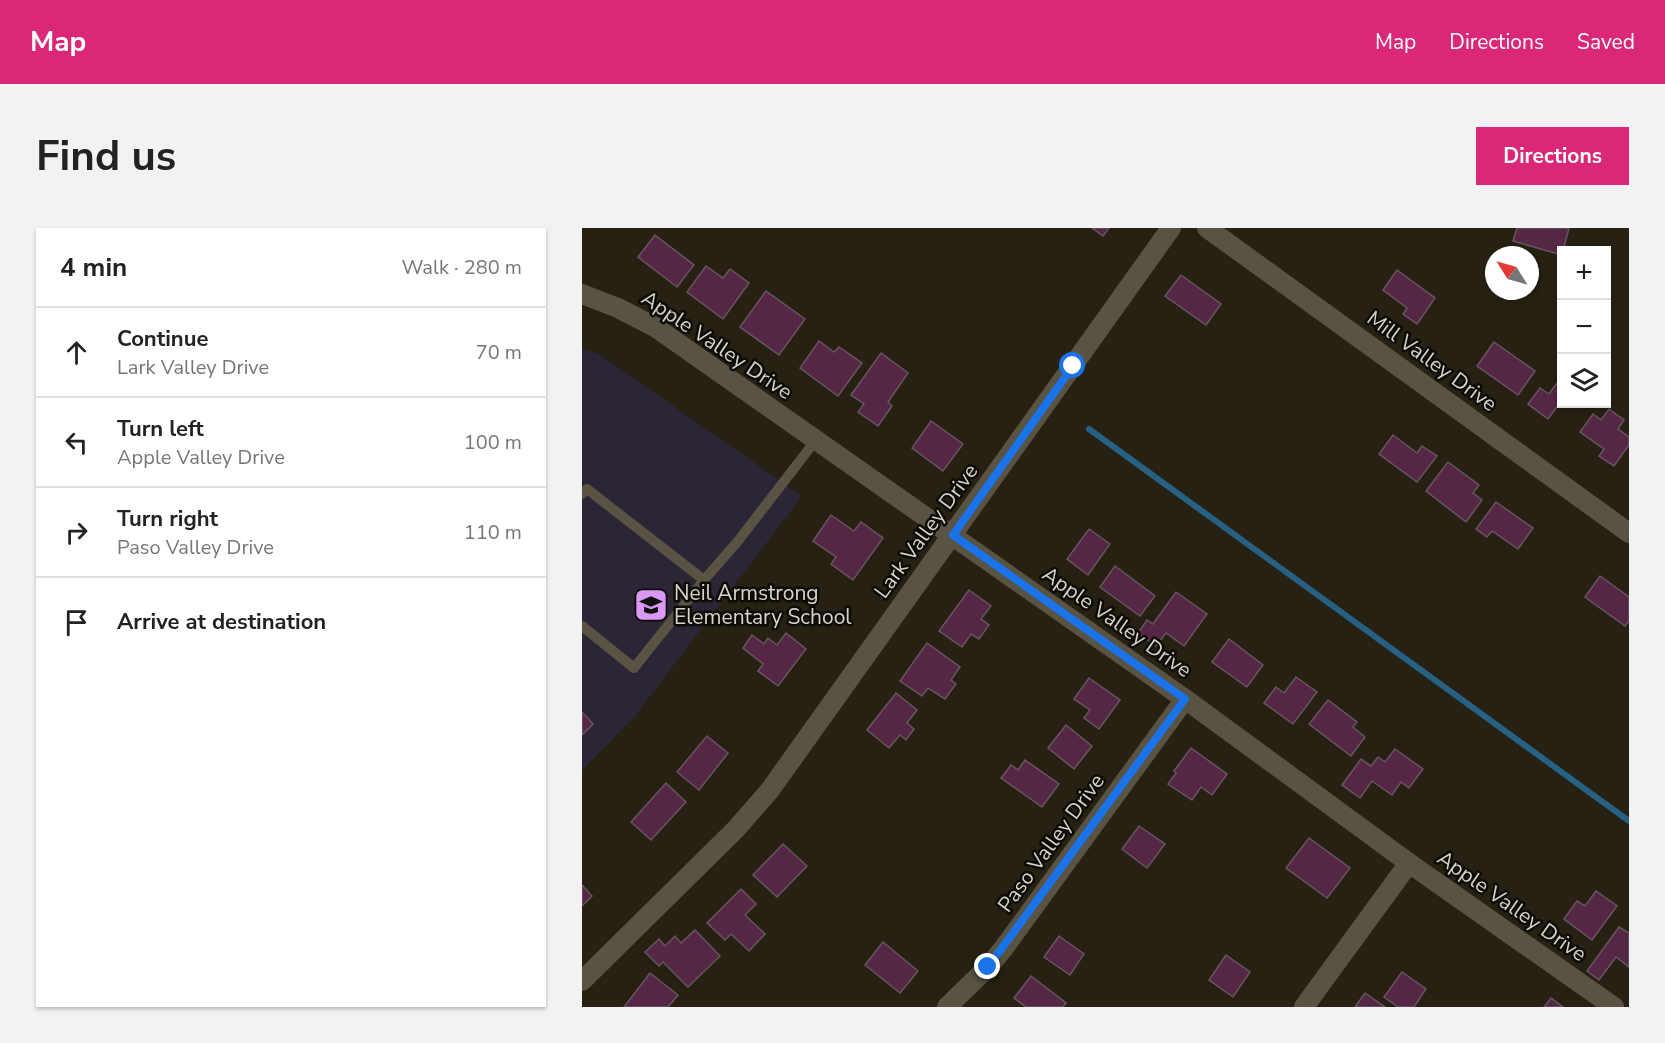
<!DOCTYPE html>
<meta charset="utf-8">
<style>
:root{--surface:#fff;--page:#f2f2f2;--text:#222;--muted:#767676;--line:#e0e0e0;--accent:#db2777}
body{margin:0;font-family:"Nunito Sans",sans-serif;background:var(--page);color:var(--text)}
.controls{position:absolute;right:18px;top:18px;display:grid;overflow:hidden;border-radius:0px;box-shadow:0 2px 4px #0004}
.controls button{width:54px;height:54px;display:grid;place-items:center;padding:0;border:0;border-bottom:2px solid var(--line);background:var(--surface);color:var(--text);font:30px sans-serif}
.compass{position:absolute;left:903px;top:18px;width:54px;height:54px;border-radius:50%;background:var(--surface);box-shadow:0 2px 4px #0004;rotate:307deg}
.stop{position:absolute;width:18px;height:18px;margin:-14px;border:4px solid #1a73e8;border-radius:50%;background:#fff}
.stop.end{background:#1a73e8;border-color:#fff;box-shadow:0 2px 6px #0008}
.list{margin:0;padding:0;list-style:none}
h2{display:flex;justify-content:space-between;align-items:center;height:78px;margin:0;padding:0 24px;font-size:26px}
h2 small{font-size:20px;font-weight:400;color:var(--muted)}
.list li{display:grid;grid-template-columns:39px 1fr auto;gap:18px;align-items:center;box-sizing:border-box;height:90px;padding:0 24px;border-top:2px solid var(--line)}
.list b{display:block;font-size:22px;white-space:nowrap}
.list p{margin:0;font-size:20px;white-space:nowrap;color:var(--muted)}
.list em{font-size:20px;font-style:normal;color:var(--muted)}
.icon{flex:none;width:33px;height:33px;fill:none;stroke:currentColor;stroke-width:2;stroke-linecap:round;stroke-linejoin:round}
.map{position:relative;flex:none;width:1047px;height:779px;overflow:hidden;border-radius:0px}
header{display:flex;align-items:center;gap:36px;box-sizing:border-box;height:84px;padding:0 30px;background:var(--accent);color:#fff}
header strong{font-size:28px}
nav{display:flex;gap:33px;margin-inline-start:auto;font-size:21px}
.intro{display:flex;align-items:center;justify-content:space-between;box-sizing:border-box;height:144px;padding:0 36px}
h1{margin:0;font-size:42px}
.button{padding:15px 27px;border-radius:0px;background:var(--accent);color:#fff;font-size:21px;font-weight:700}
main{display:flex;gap:36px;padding:0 36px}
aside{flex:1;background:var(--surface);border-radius:0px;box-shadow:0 2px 4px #0004}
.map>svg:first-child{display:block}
.education{fill:#2c2535}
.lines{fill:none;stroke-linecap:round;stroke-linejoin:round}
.stream{stroke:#266184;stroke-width:6}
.building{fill:#562645;stroke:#675660;stroke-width:1.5}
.lane{stroke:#585342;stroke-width:10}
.street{stroke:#585342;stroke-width:20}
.route{stroke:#1a73e8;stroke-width:8}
.labels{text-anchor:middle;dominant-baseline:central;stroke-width:5;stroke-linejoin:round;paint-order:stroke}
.street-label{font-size:21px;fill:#d6d3ca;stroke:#0d0b05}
.poi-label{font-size:21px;fill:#d6d3ca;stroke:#0d0b05;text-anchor:start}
</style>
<header>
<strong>Map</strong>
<nav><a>Map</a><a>Directions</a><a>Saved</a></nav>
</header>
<div class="intro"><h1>Find us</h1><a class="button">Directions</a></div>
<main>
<aside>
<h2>4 min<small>Walk · 280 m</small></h2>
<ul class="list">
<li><svg class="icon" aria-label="ahead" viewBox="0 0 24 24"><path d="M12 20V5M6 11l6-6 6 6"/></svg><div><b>Continue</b><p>Lark Valley Drive</p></div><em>70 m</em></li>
<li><svg class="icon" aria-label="left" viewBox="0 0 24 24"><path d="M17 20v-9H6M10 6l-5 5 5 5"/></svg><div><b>Turn left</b><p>Apple Valley Drive</p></div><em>100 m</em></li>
<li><svg class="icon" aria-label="right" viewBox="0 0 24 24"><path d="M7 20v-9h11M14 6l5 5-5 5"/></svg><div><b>Turn right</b><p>Paso Valley Drive</p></div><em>110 m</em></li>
<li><svg class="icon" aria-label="arrive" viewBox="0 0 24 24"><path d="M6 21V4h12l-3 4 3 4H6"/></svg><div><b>Arrive at destination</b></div></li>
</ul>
</aside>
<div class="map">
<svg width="1047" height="779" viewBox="0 0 1047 779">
<rect width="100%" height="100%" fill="#262112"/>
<!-- education -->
<path class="education" d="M 0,121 L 17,126 L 220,268 L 54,487 L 0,542 Z"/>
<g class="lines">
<!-- stream -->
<path class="stream" d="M 507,201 L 1047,593"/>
</g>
<!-- building -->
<g class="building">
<path d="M 510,0 L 527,0 L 521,8 Z"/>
<path d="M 935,0 L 987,0 L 980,27 L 931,13 Z"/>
<path d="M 73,7 L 112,37 L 95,59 L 56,29 Z"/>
<path d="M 124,38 L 141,50 L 148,41 L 167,55 L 141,91 L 105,64 Z"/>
<path d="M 815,42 L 853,70 L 835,96 L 821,86 L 825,80 L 801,62 Z"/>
<path d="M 599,47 L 639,76 L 624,97 L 583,68 Z"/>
<path d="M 184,63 L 223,91 L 197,127 L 158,99 Z"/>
<path d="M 237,113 L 252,124 L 257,119 L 280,135 L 256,168 L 218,140 Z"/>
<path d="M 912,114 L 953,143 L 936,167 L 895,138 Z"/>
<path d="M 299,125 L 326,145 L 306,174 L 310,178 L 296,198 L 276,184 L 282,176 L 269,167 Z"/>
<path d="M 978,151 L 980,172 L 966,191 L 946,176 L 958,160 L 967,166 Z"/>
<path d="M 1027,181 L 1042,192 L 1036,201 L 1047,209 L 1047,217 L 1032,238 L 1017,228 L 1022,221 L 998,204 L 1011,186 L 1019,192 Z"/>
<path d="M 349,193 L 381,216 L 361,243 L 330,220 Z"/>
<path d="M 811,207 L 835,225 L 840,218 L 855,228 L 835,254 L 797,226 Z"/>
<path d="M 866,234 L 897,257 L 891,265 L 900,272 L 884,294 L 844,263 Z"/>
<path d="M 914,274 L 951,300 L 936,321 L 910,303 L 905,309 L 894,301 Z"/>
<path d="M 249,287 L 272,303 L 279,294 L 301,310 L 271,352 L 249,336 L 254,329 L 231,313 Z"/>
<path d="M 507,301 L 528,316 L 506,347 L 485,331 Z"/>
<path d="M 533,338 L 573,368 L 558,388 L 518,359 Z"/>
<path d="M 1018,348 L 1047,369 L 1047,393 L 1043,398 L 1003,369 Z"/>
<path d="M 387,362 L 409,378 L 399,391 L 407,397 L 397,411 L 389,406 L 380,419 L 357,403 Z"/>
<path d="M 594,364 L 625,386 L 602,418 L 584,405 L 574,418 L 556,405 L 565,392 L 571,396 Z"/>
<path d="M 204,405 L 224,421 L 196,458 L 176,443 L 181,436 L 161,420 L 170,407 L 182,416 L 186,410 L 195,417 Z"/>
<path d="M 647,411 L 681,437 L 665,459 L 630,434 Z"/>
<path d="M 345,415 L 378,439 L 369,452 L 374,456 L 363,471 L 346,460 L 340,468 L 318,453 Z"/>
<path d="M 714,449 L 735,464 L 711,496 L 682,475 L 694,459 L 702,465 Z"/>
<path d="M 507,450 L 538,472 L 517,501 L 502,490 L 508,482 L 492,471 Z"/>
<path d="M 314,465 L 335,482 L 325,495 L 332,501 L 324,512 L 318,507 L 307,520 L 285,502 Z"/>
<path d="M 746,472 L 775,494 L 771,499 L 783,509 L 769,528 L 727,496 Z"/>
<path d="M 0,484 L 11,496 L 0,507 Z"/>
<path d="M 484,497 L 510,518 L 492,541 L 466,520 Z"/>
<path d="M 125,508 L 146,525 L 117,562 L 95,544 Z"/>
<path d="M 609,520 L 645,546 L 630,567 L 619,559 L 610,572 L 586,556 L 594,545 L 592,543 Z"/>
<path d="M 813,521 L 841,541 L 827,560 L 819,554 L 810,567 L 790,553 L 778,570 L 760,557 L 779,531 L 789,538 L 796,529 L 803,534 Z"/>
<path d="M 443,532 L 477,556 L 460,579 L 419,550 L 429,537 L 436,542 Z"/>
<path d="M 84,555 L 104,574 L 69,612 L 49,594 Z"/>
<path d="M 557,598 L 583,616 L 565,640 L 540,621 Z"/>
<path d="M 727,610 L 768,640 L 745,670 L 704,640 Z"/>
<path d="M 201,616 L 225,638 L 195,669 L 171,647 Z"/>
<path d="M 0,657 L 10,668 L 0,678 Z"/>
<path d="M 159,661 L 174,676 L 163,687 L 183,706 L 167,723 L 149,706 L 143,712 L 125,695 Z"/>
<path d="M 1014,663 L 1035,678 L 1010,712 L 982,691 L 995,673 L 1003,678 Z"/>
<path d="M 1037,699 L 1047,705 L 1047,739 L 1034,729 L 1017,752 L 1005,743 Z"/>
<path d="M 113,702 L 138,728 L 106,759 L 81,734 L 77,738 L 63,724 L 77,711 L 83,718 L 93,708 L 99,715 Z"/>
<path d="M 477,708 L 502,726 L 488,747 L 462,729 Z"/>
<path d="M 301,714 L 336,743 L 318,765 L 283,737 Z"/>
<path d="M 644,727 L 668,744 L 651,769 L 627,752 Z"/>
<path d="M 820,744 L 844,761 L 832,779 L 816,779 L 802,769 Z"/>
<path d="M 68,745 L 96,767 L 86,779 L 42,779 Z"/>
<path d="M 449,748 L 484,775 L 481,779 L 444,779 L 432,770 Z"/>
<path d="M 783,765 L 803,779 L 773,779 Z"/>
<path d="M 969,770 L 981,779 L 962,779 Z"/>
</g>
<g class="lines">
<!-- lane -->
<g class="lane">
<path d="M 0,266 L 5,261 L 122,352 L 156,313 L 234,212"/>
<path d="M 0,398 L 52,440 L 122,352"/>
</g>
<!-- street -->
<g class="street">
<path d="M 625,0 L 1047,305"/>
<path d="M 0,66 L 36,80 L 73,99 L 603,471 L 827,635 L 1032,779"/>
<path d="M 0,753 L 154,601 L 188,562 L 589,0"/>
<path d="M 365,779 L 406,739 L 421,721 L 603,471"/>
<path d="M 722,779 L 827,635"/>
</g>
</g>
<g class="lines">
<!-- route -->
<path class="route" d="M 406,739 L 603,471 L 371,307 L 491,138"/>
</g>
<!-- icons -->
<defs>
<symbol id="school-square" viewBox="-11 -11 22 22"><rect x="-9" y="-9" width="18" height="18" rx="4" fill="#db99f5" stroke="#0d0b05"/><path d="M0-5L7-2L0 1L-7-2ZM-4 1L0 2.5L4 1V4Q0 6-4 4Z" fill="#111"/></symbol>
</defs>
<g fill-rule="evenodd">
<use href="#school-square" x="50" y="358" width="38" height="38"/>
</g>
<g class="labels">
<!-- street labels -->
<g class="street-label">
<text transform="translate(135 117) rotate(34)">Apple Valley Drive</text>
<text transform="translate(850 133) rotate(36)">Mill Valley Drive</text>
<text transform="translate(344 303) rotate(-54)">Lark Valley Drive</text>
<text transform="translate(535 394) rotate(35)">Apple Valley Drive</text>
<text transform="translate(469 615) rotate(-54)">Paso Valley Drive</text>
<text transform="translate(930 678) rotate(35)">Apple Valley Drive</text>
</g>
<!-- poi labels -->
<g class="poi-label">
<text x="92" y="365">Neil Armstrong<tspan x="92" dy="24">Elementary School</tspan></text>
</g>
</g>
</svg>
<div class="controls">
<button>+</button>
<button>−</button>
<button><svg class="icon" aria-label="layers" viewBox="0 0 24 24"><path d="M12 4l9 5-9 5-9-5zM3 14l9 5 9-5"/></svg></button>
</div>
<svg class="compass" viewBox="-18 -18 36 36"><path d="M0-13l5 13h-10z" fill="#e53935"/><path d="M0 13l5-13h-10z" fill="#767676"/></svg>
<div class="stop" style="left:491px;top:138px"></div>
<div class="stop end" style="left:406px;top:739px"></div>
</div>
</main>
